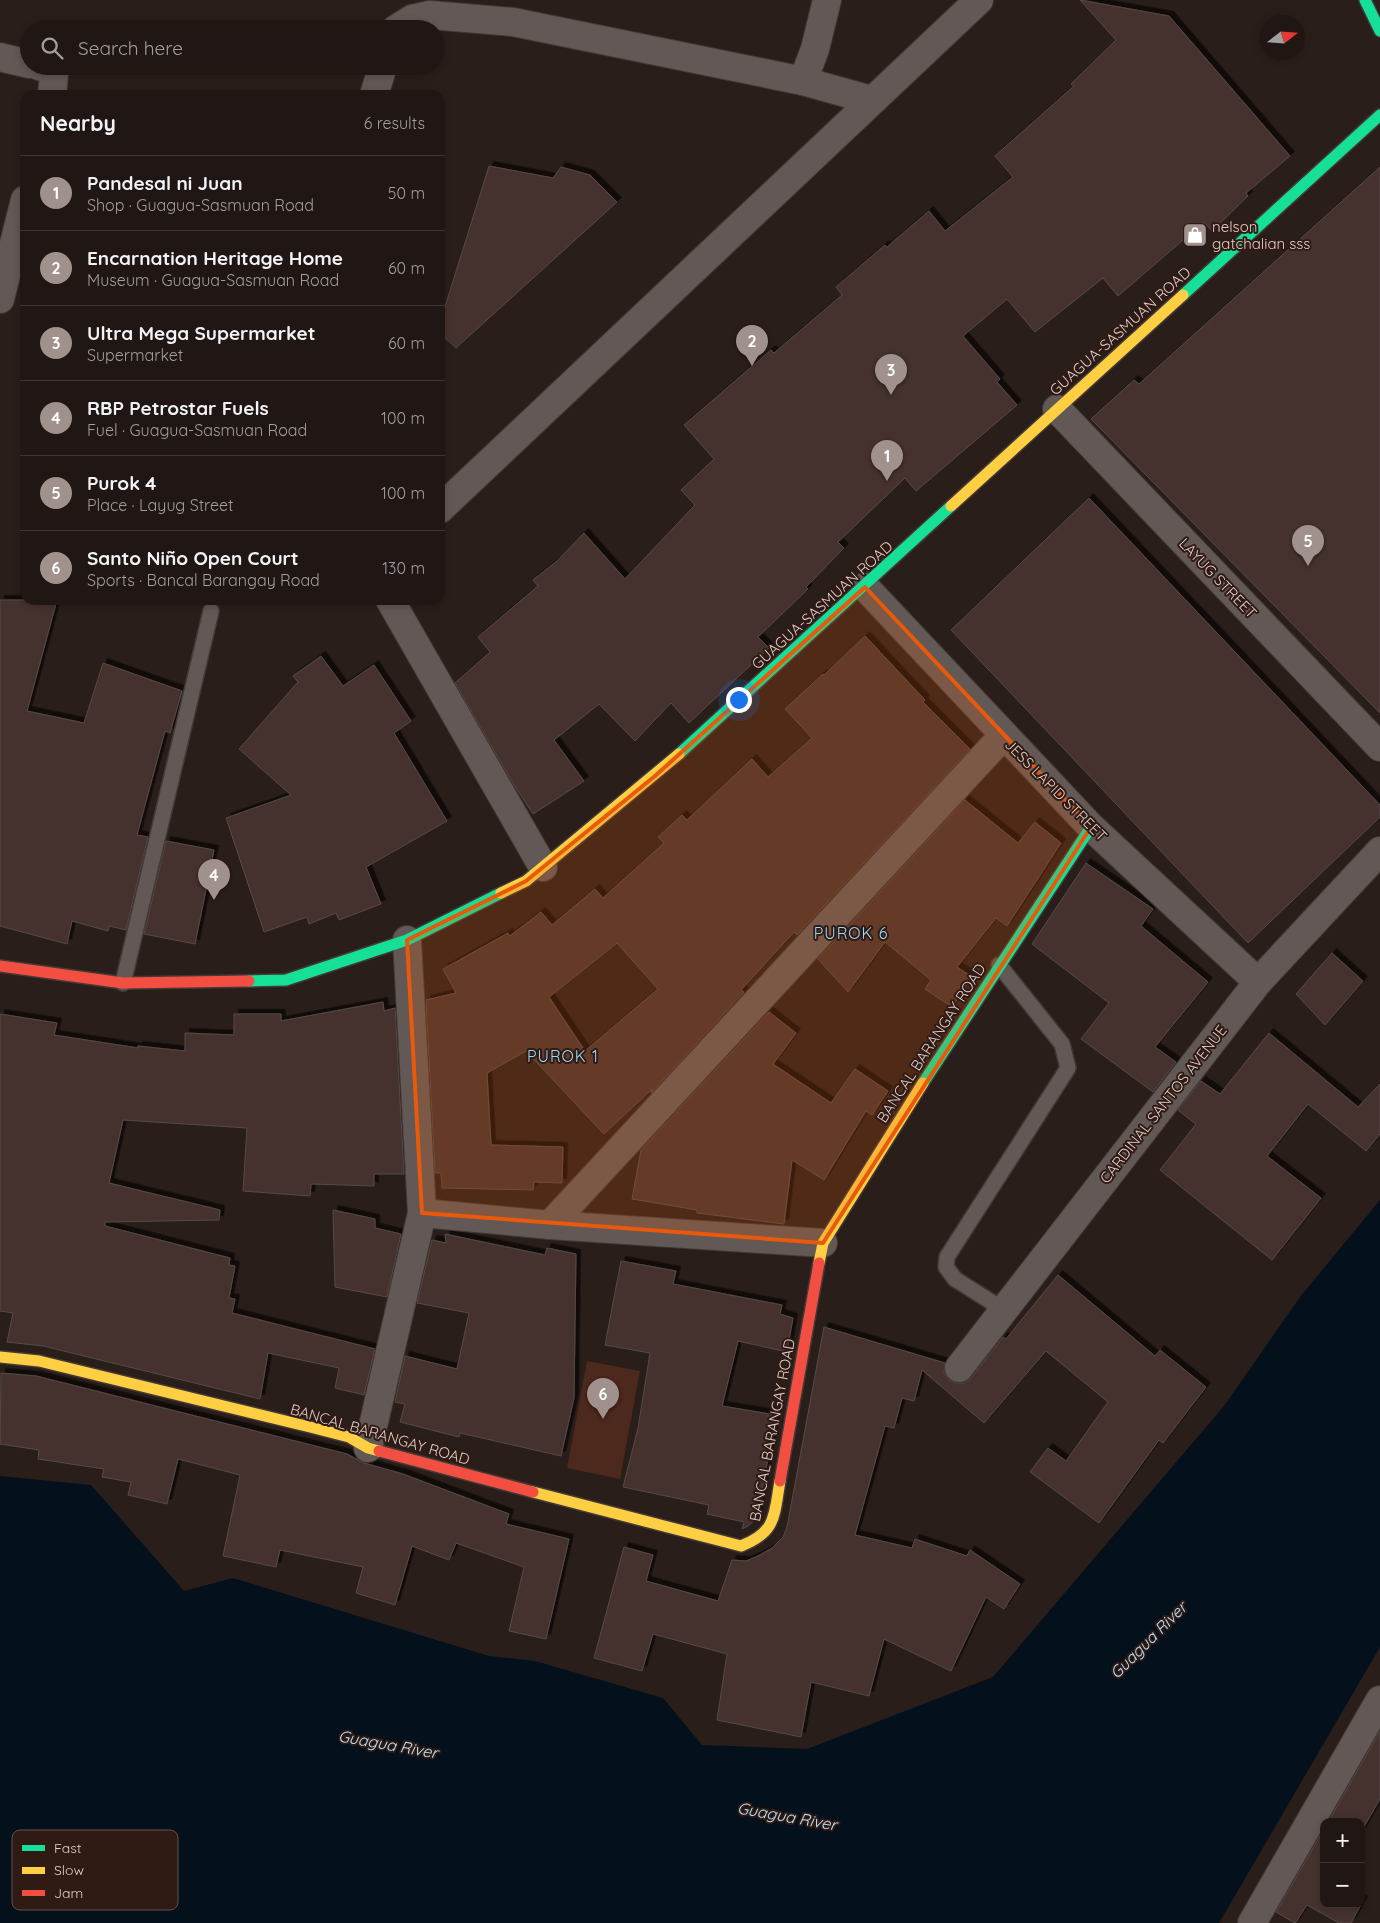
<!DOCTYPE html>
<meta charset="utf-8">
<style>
:root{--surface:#201614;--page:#2d2322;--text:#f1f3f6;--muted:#a29fa0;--line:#3d3534;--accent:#a0918d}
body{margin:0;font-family:Quicksand,sans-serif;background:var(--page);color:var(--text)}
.controls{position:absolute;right:15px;bottom:15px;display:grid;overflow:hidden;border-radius:10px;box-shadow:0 2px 8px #0003}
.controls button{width:45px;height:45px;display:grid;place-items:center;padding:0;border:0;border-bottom:1px solid var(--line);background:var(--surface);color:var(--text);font:25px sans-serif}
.compass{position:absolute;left:1260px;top:15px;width:45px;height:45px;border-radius:50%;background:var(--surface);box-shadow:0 2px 8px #0003;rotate:73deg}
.you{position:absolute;left:738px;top:699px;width:18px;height:18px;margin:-12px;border:4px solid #fff;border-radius:50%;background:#1a73e8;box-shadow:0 0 0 8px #1a73e833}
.badge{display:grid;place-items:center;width:32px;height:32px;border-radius:50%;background:var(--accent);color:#fff;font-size:16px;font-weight:700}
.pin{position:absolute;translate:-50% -41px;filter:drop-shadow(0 1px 2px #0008)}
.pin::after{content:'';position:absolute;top:26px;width:18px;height:15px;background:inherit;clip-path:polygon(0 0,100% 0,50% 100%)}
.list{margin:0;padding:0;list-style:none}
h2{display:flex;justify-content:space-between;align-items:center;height:65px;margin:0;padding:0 20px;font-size:21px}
h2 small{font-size:16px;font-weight:400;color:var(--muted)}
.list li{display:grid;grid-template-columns:32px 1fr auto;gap:15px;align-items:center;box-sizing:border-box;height:75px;padding:0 20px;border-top:1px solid var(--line)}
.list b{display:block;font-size:19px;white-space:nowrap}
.list p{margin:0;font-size:16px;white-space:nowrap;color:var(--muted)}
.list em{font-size:16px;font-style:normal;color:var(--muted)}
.icon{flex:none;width:28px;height:28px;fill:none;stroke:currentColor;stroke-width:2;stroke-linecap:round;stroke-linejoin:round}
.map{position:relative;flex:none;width:1380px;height:1923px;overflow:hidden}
.search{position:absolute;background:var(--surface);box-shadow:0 2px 8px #0003;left:20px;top:20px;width:425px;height:55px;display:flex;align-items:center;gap:12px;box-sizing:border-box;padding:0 18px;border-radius:28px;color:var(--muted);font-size:19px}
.panel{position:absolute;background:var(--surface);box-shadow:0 2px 8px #0003;left:20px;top:90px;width:425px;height:515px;border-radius:15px}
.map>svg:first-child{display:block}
.green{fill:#4d281d}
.water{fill:#04101b}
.building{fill:#45332e;stroke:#554a47;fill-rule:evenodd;filter:url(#shadow)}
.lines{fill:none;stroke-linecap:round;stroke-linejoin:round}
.lane-casing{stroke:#433936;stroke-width:18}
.street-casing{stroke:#433936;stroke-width:30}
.fast-casing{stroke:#433936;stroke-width:14}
.slow-casing{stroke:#433936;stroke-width:14}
.jam-casing{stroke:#433936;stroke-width:14}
.lane{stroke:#625855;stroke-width:15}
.street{stroke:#625855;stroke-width:28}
.fast{stroke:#16e098;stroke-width:11}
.slow{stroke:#ffcf43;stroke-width:11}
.jam{stroke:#f24e42;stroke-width:11}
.marked{fill:#e8590c;fill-opacity:0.2;stroke:#e8590c;stroke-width:4;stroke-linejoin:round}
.labels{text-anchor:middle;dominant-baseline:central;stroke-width:4;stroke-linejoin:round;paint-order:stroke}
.poi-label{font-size:15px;fill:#dfcfcb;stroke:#301a14;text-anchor:start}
.street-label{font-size:15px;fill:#dfcfcb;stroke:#301a14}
.neighbourhood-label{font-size:16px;letter-spacing:1px;fill:#99dafa;stroke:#301a14}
.water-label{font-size:16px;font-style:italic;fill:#b9e3f9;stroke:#301a14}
.key{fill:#301a14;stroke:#65504b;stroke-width:1}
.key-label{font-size:14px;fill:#dfcfcb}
</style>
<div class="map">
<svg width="1380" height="1923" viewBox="0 0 1380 1923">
<defs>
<filter id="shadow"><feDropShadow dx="4.5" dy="-4.5" stdDeviation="0" flood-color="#0009"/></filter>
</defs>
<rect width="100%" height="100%" fill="#2a1e1a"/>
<!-- green -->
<path class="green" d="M 587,1361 L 640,1371 L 620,1479 L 567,1468 Z"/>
<!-- water -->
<path class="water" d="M 1380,1200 L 1380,1647 L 1219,1923 L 0,1923 L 0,1476 L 91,1485 L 184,1591 L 233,1578 L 489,1656 L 535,1661 L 663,1698 L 702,1745 L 807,1749 L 993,1677 L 1224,1406 L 1300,1297 Z"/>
<!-- building -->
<g class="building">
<path d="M 1080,0 L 1169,16 L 1290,156 L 1246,193 L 1248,196 L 1212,231 L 1204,222 L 1118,296 L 1103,278 L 1035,332 L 1007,299 L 963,336 L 1000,379 L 997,382 L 1017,405 L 916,491 L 905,478 L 838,542 L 844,548 L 806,587 L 808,589 L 758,637 L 769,648 L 689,723 L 671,703 L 635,741 L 599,704 L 554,740 L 584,781 L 533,814 L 514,785 L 455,683 L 490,652 L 478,637 L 538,586 L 533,580 L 557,561 L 584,533 L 625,579 L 695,505 L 681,490 L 714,459 L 684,425 L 771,350 L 774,353 L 842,295 L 836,287 L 885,245 L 887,247 L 929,211 L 945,231 L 1013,177 L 995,156 L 1074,86 L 1071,84 L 1116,40 Z"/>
<path d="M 489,166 L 553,178 L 561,167 L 590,175 L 617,202 L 456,348 L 440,333 L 440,323 Z"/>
<path d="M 1380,167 L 1380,713 L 1091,419 L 1134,380 L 1139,384 Z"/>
<path d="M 1089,498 L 1380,805 L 1380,817 L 1248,943 L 951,630 Z"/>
<path d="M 0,600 L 57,600 L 27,711 L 84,723 L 103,663 L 182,691 L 170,733 L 165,731 L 137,835 L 148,837 L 126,930 L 109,926 L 108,931 L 72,921 L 67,944 L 0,926 Z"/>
<path d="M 865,636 L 925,700 L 923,702 L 970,749 L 797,935 L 794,932 L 741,990 L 744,992 L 651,1093 L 652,1089 L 604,1134 L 526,1051 L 487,1073 L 491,1145 L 563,1147 L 562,1183 L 534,1182 L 533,1190 L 442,1188 L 441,1173 L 435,1173 L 426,1000 L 456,993 L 443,969 L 508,933 L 510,936 L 541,912 L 552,925 L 595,889 L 603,898 L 664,843 L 658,837 L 682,815 L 687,820 L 752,759 L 768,777 L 812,738 L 785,709 L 823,674 L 824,675 ZM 617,943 L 658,989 L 585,1051 L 549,997 Z"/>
<path d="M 321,656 L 343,686 L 374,665 L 411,721 L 394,733 L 447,821 L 366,867 L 381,904 L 339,920 L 336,913 L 309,924 L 307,917 L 264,932 L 226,818 L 291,795 L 239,749 L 298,682 L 293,676 Z"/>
<path d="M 965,800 L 1018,843 L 1035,822 L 1061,843 L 1007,926 L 996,918 L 957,967 L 972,977 L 952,1007 L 925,989 L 931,980 L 885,942 L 848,992 L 818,959 Z"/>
<path d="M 166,841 L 214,850 L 195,944 L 144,934 Z"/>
<path d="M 1086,863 L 1153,909 L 1141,926 L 1208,982 L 1155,1047 L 1176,1062 L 1153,1092 L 1081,1039 L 1109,1003 L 1032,944 Z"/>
<path d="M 1332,953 L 1363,981 L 1325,1025 L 1296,994 Z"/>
<path d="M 383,1002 L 384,1011 L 395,1008 L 404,1174 L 374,1174 L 374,1186 L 311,1184 L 310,1196 L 243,1191 L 247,1128 L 123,1120 L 109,1183 L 220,1210 L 219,1220 L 105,1222 L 105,1226 L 230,1258 L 229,1265 L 235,1266 L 229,1298 L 235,1299 L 232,1313 L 375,1349 L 364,1395 L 335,1388 L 339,1368 L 268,1353 L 260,1399 L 43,1346 L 7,1342 L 13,1313 L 0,1311 L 0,1014 L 57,1023 L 54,1035 L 138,1048 L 138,1046 L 185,1051 L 185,1033 L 234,1035 L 234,1014 L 281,1014 L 281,1021 Z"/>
<path d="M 769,1012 L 796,1033 L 773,1064 L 831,1103 L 855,1069 L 888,1091 L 872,1115 L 866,1111 L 824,1180 L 792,1160 L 784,1224 L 697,1213 L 697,1210 L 632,1199 L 641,1150 Z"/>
<path d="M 1269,1033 L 1358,1107 L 1380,1084 L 1380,1134 L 1366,1151 L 1308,1104 L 1267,1156 L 1321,1198 L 1272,1260 L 1160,1170 L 1196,1124 L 1178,1110 L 1201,1081 L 1220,1094 Z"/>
<path d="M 333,1210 L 375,1219 L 375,1228 L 401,1234 L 387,1297 L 335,1287 Z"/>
<path d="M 445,1234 L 545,1255 L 547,1248 L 576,1254 L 574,1398 L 561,1456 L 460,1433 L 459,1437 L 400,1422 L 405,1404 L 395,1402 L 405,1356 L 457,1369 L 469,1313 L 417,1303 L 432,1240 L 446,1243 Z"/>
<path d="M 621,1261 L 676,1271 L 673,1284 L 782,1305 L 780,1314 L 793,1318 L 787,1352 L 738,1341 L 722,1406 L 776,1415 L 757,1518 L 748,1526 L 742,1529 L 744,1522 L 707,1514 L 709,1505 L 623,1487 L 638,1428 L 650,1353 L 605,1345 Z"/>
<path d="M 1058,1275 L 1155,1356 L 1160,1350 L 1206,1387 L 1163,1443 L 1159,1440 L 1099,1523 L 1030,1472 L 1048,1448 L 1066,1461 L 1108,1402 L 1046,1351 L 984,1423 L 922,1370 L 914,1401 L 902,1398 L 894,1428 L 885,1426 L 855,1535 L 912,1548 L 915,1539 L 967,1556 L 970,1550 L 1020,1584 L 1004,1609 L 986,1597 L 951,1671 L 884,1639 L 869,1696 L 811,1682 L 801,1737 L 717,1720 L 727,1654 L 653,1634 L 642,1671 L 594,1658 L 624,1547 L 653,1555 L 646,1581 L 718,1601 L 732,1560 L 746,1561 L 758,1556 L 772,1548 L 783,1537 L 787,1527 L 824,1327 L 945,1363 L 944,1373 L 949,1380 L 956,1383 L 964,1383 L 971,1378 L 1003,1337 L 1006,1339 Z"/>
<path d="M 1,1373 L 36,1376 L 347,1454 L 364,1463 L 403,1474 L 509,1514 L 506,1524 L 569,1539 L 546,1639 L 509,1631 L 524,1567 L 456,1543 L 449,1560 L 412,1546 L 395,1605 L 356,1593 L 363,1567 L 280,1550 L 276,1567 L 223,1556 L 240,1475 L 178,1459 L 167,1504 L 128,1495 L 131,1482 L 102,1477 L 104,1469 L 38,1459 L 39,1450 L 0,1444 Z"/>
<path d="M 1380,1731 L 1380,1799 L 1361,1832 L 1361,1822 L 1328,1822 Z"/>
<path d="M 1324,1829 L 1324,1904 L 1361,1904 L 1361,1899 L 1363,1901 L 1351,1923 L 1339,1923 L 1307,1905 L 1295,1923 L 1276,1912 Z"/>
</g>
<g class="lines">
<defs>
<g id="lane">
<path d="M 999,965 L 1062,1044 L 1068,1068 L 947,1257 L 946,1267 L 955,1279 L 1004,1310"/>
<path d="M 123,983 L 211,611"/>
</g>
<g id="street">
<path d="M 396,29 L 412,19 L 430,15 L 513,22 L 803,81 L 871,100"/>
<path d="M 0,57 L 29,64"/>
<path d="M 39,66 L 46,68 L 54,74 L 52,95"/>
<path d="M 803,81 L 815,49 L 827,0"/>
<path d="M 374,95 L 383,66"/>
<path d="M 0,299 L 25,200"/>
<path d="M 1057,409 L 1380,747"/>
<path d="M 440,509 L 979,0"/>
<path d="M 865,587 L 1091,827 L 1258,982"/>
<path d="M 390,600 L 543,867"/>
<path d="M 422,1213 L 550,1225 L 823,1243"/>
<path d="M 550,1225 L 1003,736"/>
<path d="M 959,1368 L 1258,982 L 1380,851"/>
<path d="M 368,1448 L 422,1213 L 407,940"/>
<path d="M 1252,1923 L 1380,1700"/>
</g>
<g id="fast">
<path d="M 1365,0 L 1380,31"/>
<path d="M 1183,295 L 1380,115"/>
<path d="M 679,754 L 951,506"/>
<path d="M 249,981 L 286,980 L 407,940 L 501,893"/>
<path d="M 923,1083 L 1091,827"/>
</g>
<g id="slow">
<path d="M 951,506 L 1183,295"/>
<path d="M 501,893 L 526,881 L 679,754"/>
<path d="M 819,1263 L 823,1243 L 923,1083"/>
<path d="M 0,1357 L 39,1361 L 310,1427 L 349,1437 L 368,1448 L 379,1451"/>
<path d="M 533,1492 L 741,1546 C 777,1532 774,1515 780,1481"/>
</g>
<g id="jam">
<path d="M 0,966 L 123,983 L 249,981"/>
<path d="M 379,1451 L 533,1492"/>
<path d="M 780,1481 L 819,1263"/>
</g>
</defs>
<!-- lane casing -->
<use href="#lane" class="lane-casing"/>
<!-- street casing -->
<use href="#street" class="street-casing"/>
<!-- fast casing -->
<use href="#fast" class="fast-casing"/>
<!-- slow casing -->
<use href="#slow" class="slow-casing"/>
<!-- jam casing -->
<use href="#jam" class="jam-casing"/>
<!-- lane -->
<use href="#lane" class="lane"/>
<!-- street -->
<use href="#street" class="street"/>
<!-- fast -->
<use href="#fast" class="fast"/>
<!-- slow -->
<use href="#slow" class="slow"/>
<!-- jam -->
<use href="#jam" class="jam"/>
</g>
<!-- marked area -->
<path class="marked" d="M 865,587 L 1091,827 L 823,1243 L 422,1213 L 407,940 L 526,881 L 655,776 Z"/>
<!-- icons -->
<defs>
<symbol id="shop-square" viewBox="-11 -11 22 22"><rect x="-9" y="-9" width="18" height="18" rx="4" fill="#a0918d" stroke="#301a14"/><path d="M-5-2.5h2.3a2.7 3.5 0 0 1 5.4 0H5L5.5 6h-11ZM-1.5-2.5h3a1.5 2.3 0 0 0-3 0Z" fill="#fff"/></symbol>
</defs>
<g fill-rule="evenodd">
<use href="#shop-square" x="1181" y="221" width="28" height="28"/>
</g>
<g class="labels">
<!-- poi labels -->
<g class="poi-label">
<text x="1212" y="226">nelson<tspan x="1212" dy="17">gatchalian sss</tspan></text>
</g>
<!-- street labels -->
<g class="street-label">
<text transform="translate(1120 331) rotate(-42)">GUAGUA-SASMUAN ROAD</text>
<text transform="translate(1218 578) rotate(46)">LAYUG STREET</text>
<text transform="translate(822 605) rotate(-42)">GUAGUA-SASMUAN ROAD</text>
<text transform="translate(1056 790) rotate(45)">JESS LAPID STREET</text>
<text transform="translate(931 1043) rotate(-57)">BANCAL BARANGAY ROAD</text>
<text transform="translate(1163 1104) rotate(-52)">CARDINAL SANTOS AVENUE</text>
<text transform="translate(772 1430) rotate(-79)">BANCAL BARANGAY ROAD</text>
<text transform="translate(380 1434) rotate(16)">BANCAL BARANGAY ROAD</text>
</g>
<!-- neighbourhood labels -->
<g class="neighbourhood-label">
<text x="851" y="933">PUROK 6</text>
<text x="563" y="1056">PUROK 1</text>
</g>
<!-- water labels -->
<g class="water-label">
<text transform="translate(1148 1640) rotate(-45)">Guagua River</text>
<text transform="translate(388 1744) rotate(10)">Guagua River</text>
<text transform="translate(787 1816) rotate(10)">Guagua River</text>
</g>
</g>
<!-- legend -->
<rect x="12" y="1830" width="166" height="80" rx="8" class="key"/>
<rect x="22" y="1845" width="23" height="6" fill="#16e098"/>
<rect x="22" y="1867" width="23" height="7" fill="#ffcf43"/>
<rect x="22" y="1890" width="23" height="6" fill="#f24e42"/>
<g class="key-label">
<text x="54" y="1853">Fast</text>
<text x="54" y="1875">Slow</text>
<text x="54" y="1898">Jam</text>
</g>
</svg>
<div class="controls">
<button>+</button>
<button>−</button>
</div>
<svg class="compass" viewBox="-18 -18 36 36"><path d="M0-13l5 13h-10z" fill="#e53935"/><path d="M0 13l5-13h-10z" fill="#a29fa0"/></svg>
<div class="you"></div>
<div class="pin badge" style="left:887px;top:481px">1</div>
<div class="pin badge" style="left:752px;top:366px">2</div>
<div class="pin badge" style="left:891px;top:395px">3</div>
<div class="pin badge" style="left:214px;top:900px">4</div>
<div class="pin badge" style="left:1308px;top:566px">5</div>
<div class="pin badge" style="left:603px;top:1419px">6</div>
<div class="search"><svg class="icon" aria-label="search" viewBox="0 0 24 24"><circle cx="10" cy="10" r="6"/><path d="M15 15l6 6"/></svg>Search here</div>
<section class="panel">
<h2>Nearby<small>6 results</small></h2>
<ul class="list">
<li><span class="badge">1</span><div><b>Pandesal ni Juan</b><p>Shop · Guagua-Sasmuan Road</p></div><em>50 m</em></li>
<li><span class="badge">2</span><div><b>Encarnation Heritage Home</b><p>Museum · Guagua-Sasmuan Road</p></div><em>60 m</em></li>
<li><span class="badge">3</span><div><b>Ultra Mega Supermarket</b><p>Supermarket</p></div><em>60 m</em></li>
<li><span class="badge">4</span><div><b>RBP Petrostar Fuels</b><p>Fuel · Guagua-Sasmuan Road</p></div><em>100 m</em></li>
<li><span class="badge">5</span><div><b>Purok 4</b><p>Place · Layug Street</p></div><em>100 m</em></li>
<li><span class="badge">6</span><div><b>Santo Niño Open Court</b><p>Sports · Bancal Barangay Road</p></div><em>130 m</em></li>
</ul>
</section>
</div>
